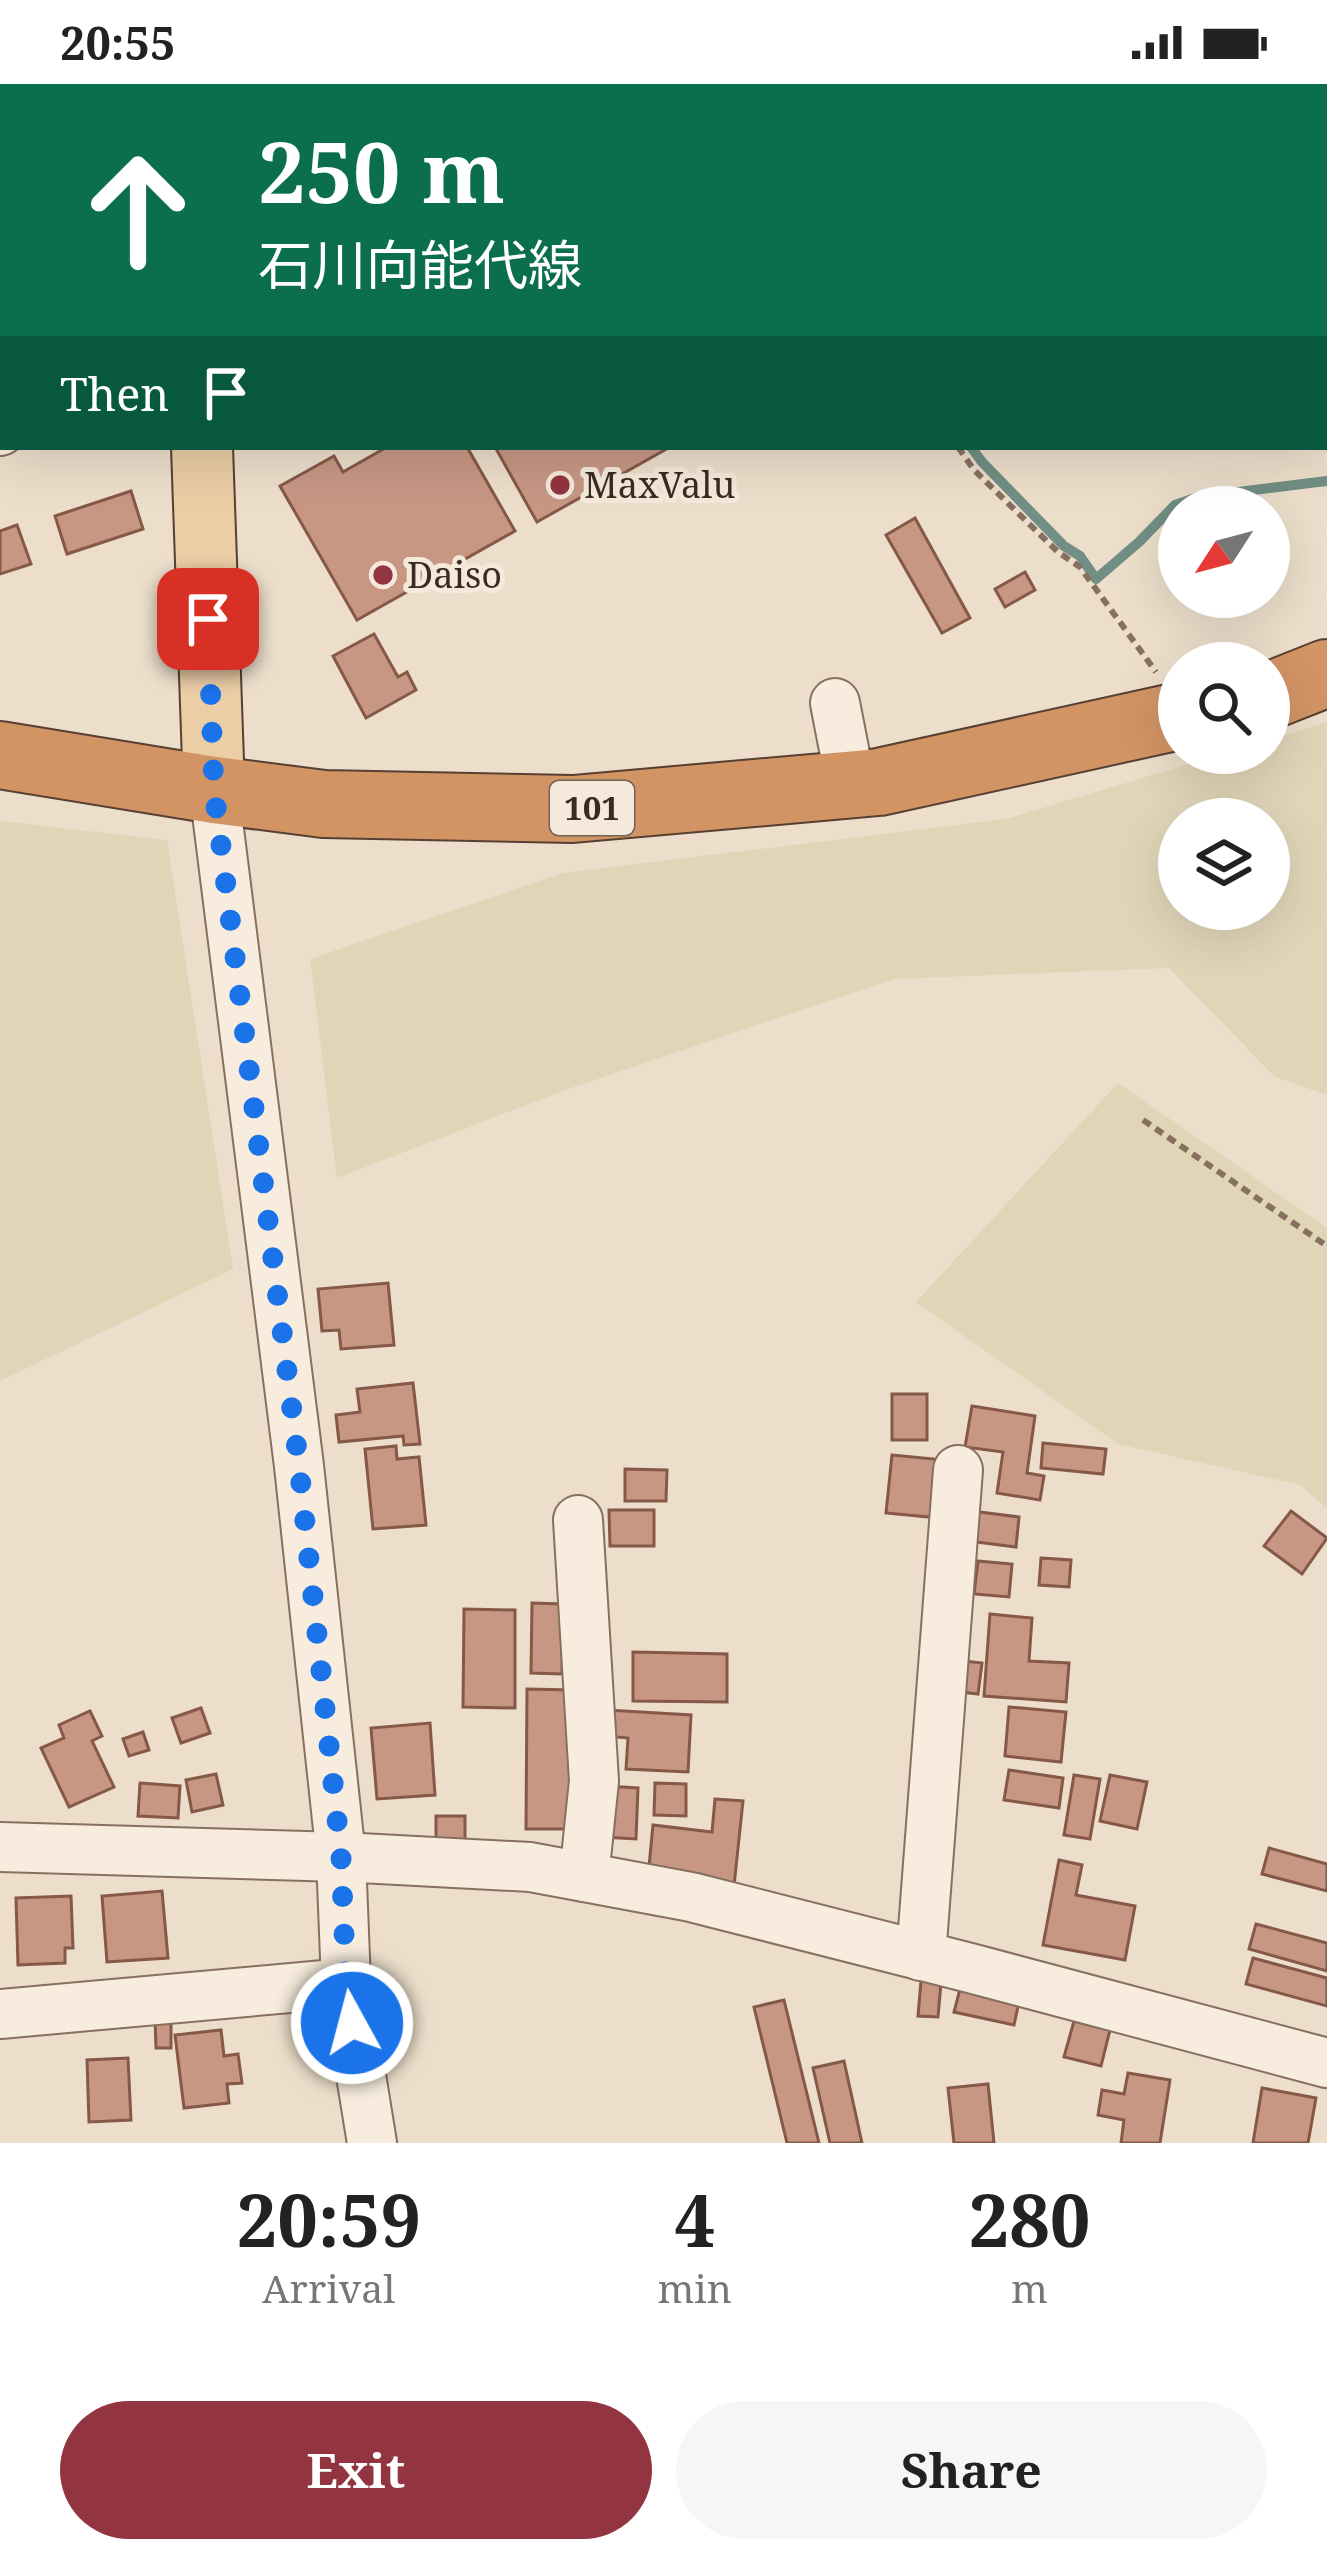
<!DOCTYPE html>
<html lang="en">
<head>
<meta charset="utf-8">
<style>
	:root { --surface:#fff; --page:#f6f6f6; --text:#222; --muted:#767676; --accent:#923540 }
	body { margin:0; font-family:"Noto Serif","Noto Sans JP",serif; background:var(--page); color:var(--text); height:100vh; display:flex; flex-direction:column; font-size:45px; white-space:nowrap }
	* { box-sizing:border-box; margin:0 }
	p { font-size:39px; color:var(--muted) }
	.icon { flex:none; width:66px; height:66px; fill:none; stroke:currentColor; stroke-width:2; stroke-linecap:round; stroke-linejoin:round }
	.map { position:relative; height:2059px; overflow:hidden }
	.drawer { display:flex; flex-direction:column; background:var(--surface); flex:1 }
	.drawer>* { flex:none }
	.hud { position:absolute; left:0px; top:0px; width:1329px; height:366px; box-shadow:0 12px 48px #0002; background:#0b6e4f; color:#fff; overflow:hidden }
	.needle { width:78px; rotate:234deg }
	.fabs { position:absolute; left:1158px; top:402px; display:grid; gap:24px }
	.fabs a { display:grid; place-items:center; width:132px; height:132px; border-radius:50%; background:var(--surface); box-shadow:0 12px 48px #0002; font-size:60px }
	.pin { position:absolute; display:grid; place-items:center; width:102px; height:102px; color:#fff; margin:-51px; border-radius:24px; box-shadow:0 6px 18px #0006 }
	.me { position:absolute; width:132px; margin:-66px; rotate:353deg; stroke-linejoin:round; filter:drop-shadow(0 0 9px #0008) }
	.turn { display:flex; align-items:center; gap:42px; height:252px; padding:0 60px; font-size:54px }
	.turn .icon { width:156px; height:156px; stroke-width:2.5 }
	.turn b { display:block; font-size:84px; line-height:102px }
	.then { display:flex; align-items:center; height:114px; padding:0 60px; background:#0003; gap:24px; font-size:45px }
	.eta { display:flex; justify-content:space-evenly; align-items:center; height:204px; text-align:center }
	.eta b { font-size:72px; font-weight:700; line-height:84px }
	.action { display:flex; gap:24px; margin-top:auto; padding:24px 60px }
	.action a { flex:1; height:138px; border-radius:72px; background:var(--accent); color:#fff; font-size:48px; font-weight:700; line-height:138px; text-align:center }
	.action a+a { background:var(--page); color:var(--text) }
	.status { display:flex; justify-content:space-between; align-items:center; height:84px; padding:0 60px; background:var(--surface); direction:ltr }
	.status svg { height:33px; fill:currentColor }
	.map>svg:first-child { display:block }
	.farmland { fill:#e1d5b8; fill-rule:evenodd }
	.green { fill:#c9c99f }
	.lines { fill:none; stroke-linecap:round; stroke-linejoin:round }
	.stream { stroke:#718f84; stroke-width:10 }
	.building { fill:#c79784; stroke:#855848; stroke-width:3 }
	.minor-casing { stroke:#877060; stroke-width:52 }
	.major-casing { stroke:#563f33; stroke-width:64 }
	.highway-casing { stroke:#563f33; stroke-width:70 }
	.path { stroke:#877060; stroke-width:6; stroke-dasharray:9 6; stroke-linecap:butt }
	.minor { stroke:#f7ecdd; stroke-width:48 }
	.major { stroke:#ebcda6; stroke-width:60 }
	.highway { stroke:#d39464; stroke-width:66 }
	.route { stroke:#1a73e8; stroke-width:21; stroke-dasharray:0 37.8 }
	.poi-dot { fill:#923540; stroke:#f4e9da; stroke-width:4.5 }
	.labels { text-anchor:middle; stroke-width:10; stroke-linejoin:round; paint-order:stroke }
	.shield { fill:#f4e9da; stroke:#716359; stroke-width:3 }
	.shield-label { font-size:33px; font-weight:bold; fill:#392a22 }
	.poi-label { font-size:36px; fill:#392a22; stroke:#f4e9da; text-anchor:start }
</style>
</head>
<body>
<div class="status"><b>20:55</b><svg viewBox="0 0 49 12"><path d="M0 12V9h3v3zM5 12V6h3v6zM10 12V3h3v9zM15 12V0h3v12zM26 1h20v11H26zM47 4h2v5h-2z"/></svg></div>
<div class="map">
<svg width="1327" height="2059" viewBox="0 0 1327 2059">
	<rect width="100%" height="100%" fill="#ecdeca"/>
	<g class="farmland">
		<path d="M1327,638V1011L1275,993L1169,884L894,895L565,1006L337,1094L310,875L563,789L1006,735L1225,669H1269V656ZM1179,735H1269V825H1179Z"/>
		<polygon points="0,737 167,756 233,1185 0,1297"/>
		<polygon points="1118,999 1327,1144 1327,1425 1301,1401 1118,1360 916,1218"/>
	</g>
	<polygon class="green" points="0,0 536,0 531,3 3,3 3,280 0,282"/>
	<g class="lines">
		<polyline class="stream" points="971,363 982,378 1064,462 1080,472 1096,495 1139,458 1175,421 1198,413 1327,397"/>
	</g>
	<g class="building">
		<polygon points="387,363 467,363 515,447 357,536 280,402 334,372 343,388"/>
		<polygon points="495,363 670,363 537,438"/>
		<polygon points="131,407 143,445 67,470 55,432"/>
		<polygon points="915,434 970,534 942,549 886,451"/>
		<polygon points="17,441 31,480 0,490 0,447"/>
		<polygon points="1025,488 1035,506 1005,523 995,505"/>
		<polygon points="374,550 398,593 407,588 416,606 366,634 333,572"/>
		<polygon points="388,1199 394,1261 341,1265 339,1246 322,1247 318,1205"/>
		<polygon points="413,1299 420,1360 404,1361 403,1352 339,1358 336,1331 360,1328 357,1305"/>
		<rect x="892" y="1310" width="35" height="46"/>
		<polygon points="972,1322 1035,1332 1027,1389 1044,1392 1040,1416 997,1409 1003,1368 965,1363"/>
		<polygon points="1043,1359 1106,1365 1103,1390 1041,1384"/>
		<polygon points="396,1362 397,1375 419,1373 426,1441 373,1445 365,1365"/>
		<polygon points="892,1371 944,1376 939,1434 886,1429"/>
		<polygon points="625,1385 667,1386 666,1417 625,1417"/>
		<polygon points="609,1426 654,1426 654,1462 610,1462"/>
		<polygon points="972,1427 1019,1433 1016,1463 968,1457"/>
		<polygon points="1291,1427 1327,1454 1302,1490 1264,1462"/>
		<polygon points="1041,1474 1071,1476 1069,1503 1039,1501"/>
		<polygon points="978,1477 1012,1480 1009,1513 974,1510"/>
		<polygon points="532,1519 563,1520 562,1590 531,1589"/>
		<polygon points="464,1525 515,1526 515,1624 463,1623"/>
		<polygon points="990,1530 1032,1534 1029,1577 1069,1579 1066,1618 984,1612"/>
		<polygon points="633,1568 727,1570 727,1618 633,1617"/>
		<polygon points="955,1576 982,1579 978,1610 952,1607"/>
		<polygon points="527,1605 572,1606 571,1745 526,1745"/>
		<polygon points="1009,1623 1066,1628 1061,1678 1005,1672"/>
		<polygon points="201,1624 210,1649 181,1659 172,1634"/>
		<polygon points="607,1626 691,1631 688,1688 626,1685 628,1654 606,1652"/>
		<polygon points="90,1627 102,1652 92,1657 114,1703 69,1723 41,1664 64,1654 59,1641"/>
		<polygon points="430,1639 435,1711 377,1715 371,1644"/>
		<polygon points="143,1648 149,1666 129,1672 123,1655"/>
		<polygon points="1009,1686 1063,1694 1059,1724 1004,1716"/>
		<polygon points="216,1690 223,1721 192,1728 186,1696"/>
		<polygon points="1074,1691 1100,1695 1090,1755 1064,1751"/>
		<polygon points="1110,1691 1147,1698 1137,1745 1100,1737"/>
		<polygon points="140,1699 180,1702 178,1734 138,1732"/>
		<polygon points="655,1699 686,1700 686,1732 654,1731"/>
		<polygon points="606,1702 638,1704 636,1755 603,1753"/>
		<polygon points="715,1715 743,1717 734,1802 648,1793 653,1741 712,1748"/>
		<polygon points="436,1732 465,1732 465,1758 436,1757"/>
		<polygon points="1269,1764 1327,1780 1327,1807 1262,1790"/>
		<polygon points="1059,1776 1082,1781 1076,1811 1135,1822 1125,1876 1043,1861"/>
		<polygon points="162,1807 168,1874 107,1878 102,1812"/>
		<polygon points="71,1812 73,1864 65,1864 65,1879 18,1881 16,1814"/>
		<polygon points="1256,1840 1327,1859 1327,1887 1249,1865"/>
		<polygon points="1253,1874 1327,1894 1327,1922 1246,1900"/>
		<polygon points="921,1897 941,1899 938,1933 918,1932"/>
		<polygon points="960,1905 1019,1918 1014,1941 954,1928"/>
		<polygon points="784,1916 819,2059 787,2059 754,1923"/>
		<polygon points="155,1934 171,1934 171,1964 156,1964"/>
		<polygon points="1074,1937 1110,1946 1101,1982 1064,1973"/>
		<polygon points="221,1946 224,1972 238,1970 242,1999 227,2000 229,2019 184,2024 175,1951"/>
		<polygon points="128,1974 131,2036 89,2038 87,1976"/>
		<polygon points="844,1977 862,2059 830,2059 813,1984"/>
		<polygon points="1128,1989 1170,1996 1160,2059 1121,2059 1124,2036 1098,2031 1102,2006 1124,2010"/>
		<polygon points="988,2000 994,2059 954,2059 948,2004"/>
		<polygon points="1262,2004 1316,2014 1308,2059 1253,2059"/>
	</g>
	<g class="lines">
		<g class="minor-casing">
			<g id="minor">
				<polyline points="1098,0 1100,3"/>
				<polyline points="0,347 3,345"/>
				<polyline points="835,619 851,701"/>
				<polyline points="214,706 299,1382 341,1773 346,1899 372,2059"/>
				<polyline points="578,1436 594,1697 584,1793"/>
				<polyline points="0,1763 341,1773 530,1783 691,1813 970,1884 1327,1979"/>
				<polyline points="921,1872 958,1386"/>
				<polyline points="0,1930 346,1899"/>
			</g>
		</g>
		<g class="major-casing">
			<g id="major">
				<polyline points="704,3 709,0"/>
				<polyline points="202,363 214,706"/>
			</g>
		</g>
		<g class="highway-casing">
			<g id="highway">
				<polyline points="1269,612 1327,589"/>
				<polyline points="0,671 214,706 324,720 573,725 879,698 1179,632"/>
			</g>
		</g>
		<g class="path">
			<polyline points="958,363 974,386 1058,468 1080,483 1156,588"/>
			<polyline points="1143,1036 1327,1162"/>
		</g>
		<use href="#minor" class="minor"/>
		<use href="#major" class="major"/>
		<use href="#highway" class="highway"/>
	</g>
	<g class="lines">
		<polyline class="route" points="208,535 214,706 299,1382 341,1773 346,1899 352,1939"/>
	</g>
	<g class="poi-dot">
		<circle cx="560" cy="401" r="12"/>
		<circle cx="383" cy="491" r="12"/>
	</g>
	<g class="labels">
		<rect class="shield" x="550" y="697" width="84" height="54" rx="9"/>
		<g class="shield-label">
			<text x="592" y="736">101</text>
		</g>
		<g class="poi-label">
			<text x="584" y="414">MaxValu</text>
			<text x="407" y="504">Daiso</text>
		</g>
	</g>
</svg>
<div class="fabs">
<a><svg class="needle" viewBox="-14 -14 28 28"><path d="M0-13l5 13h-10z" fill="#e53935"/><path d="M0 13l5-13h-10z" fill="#767676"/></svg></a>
<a><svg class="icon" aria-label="search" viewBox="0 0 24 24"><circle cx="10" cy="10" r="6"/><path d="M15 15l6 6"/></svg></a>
<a><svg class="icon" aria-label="layers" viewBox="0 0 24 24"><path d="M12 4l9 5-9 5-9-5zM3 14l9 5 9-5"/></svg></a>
</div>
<div class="pin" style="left:208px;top:535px;background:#d93025"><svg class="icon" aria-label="arrive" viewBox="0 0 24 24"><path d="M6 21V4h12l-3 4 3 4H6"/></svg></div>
<svg class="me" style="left:352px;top:1939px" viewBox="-20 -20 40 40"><circle r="17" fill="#1a73e8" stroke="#fff" stroke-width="3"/><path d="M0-11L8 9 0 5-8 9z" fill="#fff"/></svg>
<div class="hud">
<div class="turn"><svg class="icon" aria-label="ahead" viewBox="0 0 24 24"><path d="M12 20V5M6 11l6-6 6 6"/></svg><div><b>250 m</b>石川向能代線</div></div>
<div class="then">Then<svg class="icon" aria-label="arrive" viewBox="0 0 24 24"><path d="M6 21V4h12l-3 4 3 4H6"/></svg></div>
</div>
</div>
<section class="drawer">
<div class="eta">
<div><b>20:59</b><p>Arrival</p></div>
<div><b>4</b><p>min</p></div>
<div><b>280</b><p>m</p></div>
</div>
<div class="action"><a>Exit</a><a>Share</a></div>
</section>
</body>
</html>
